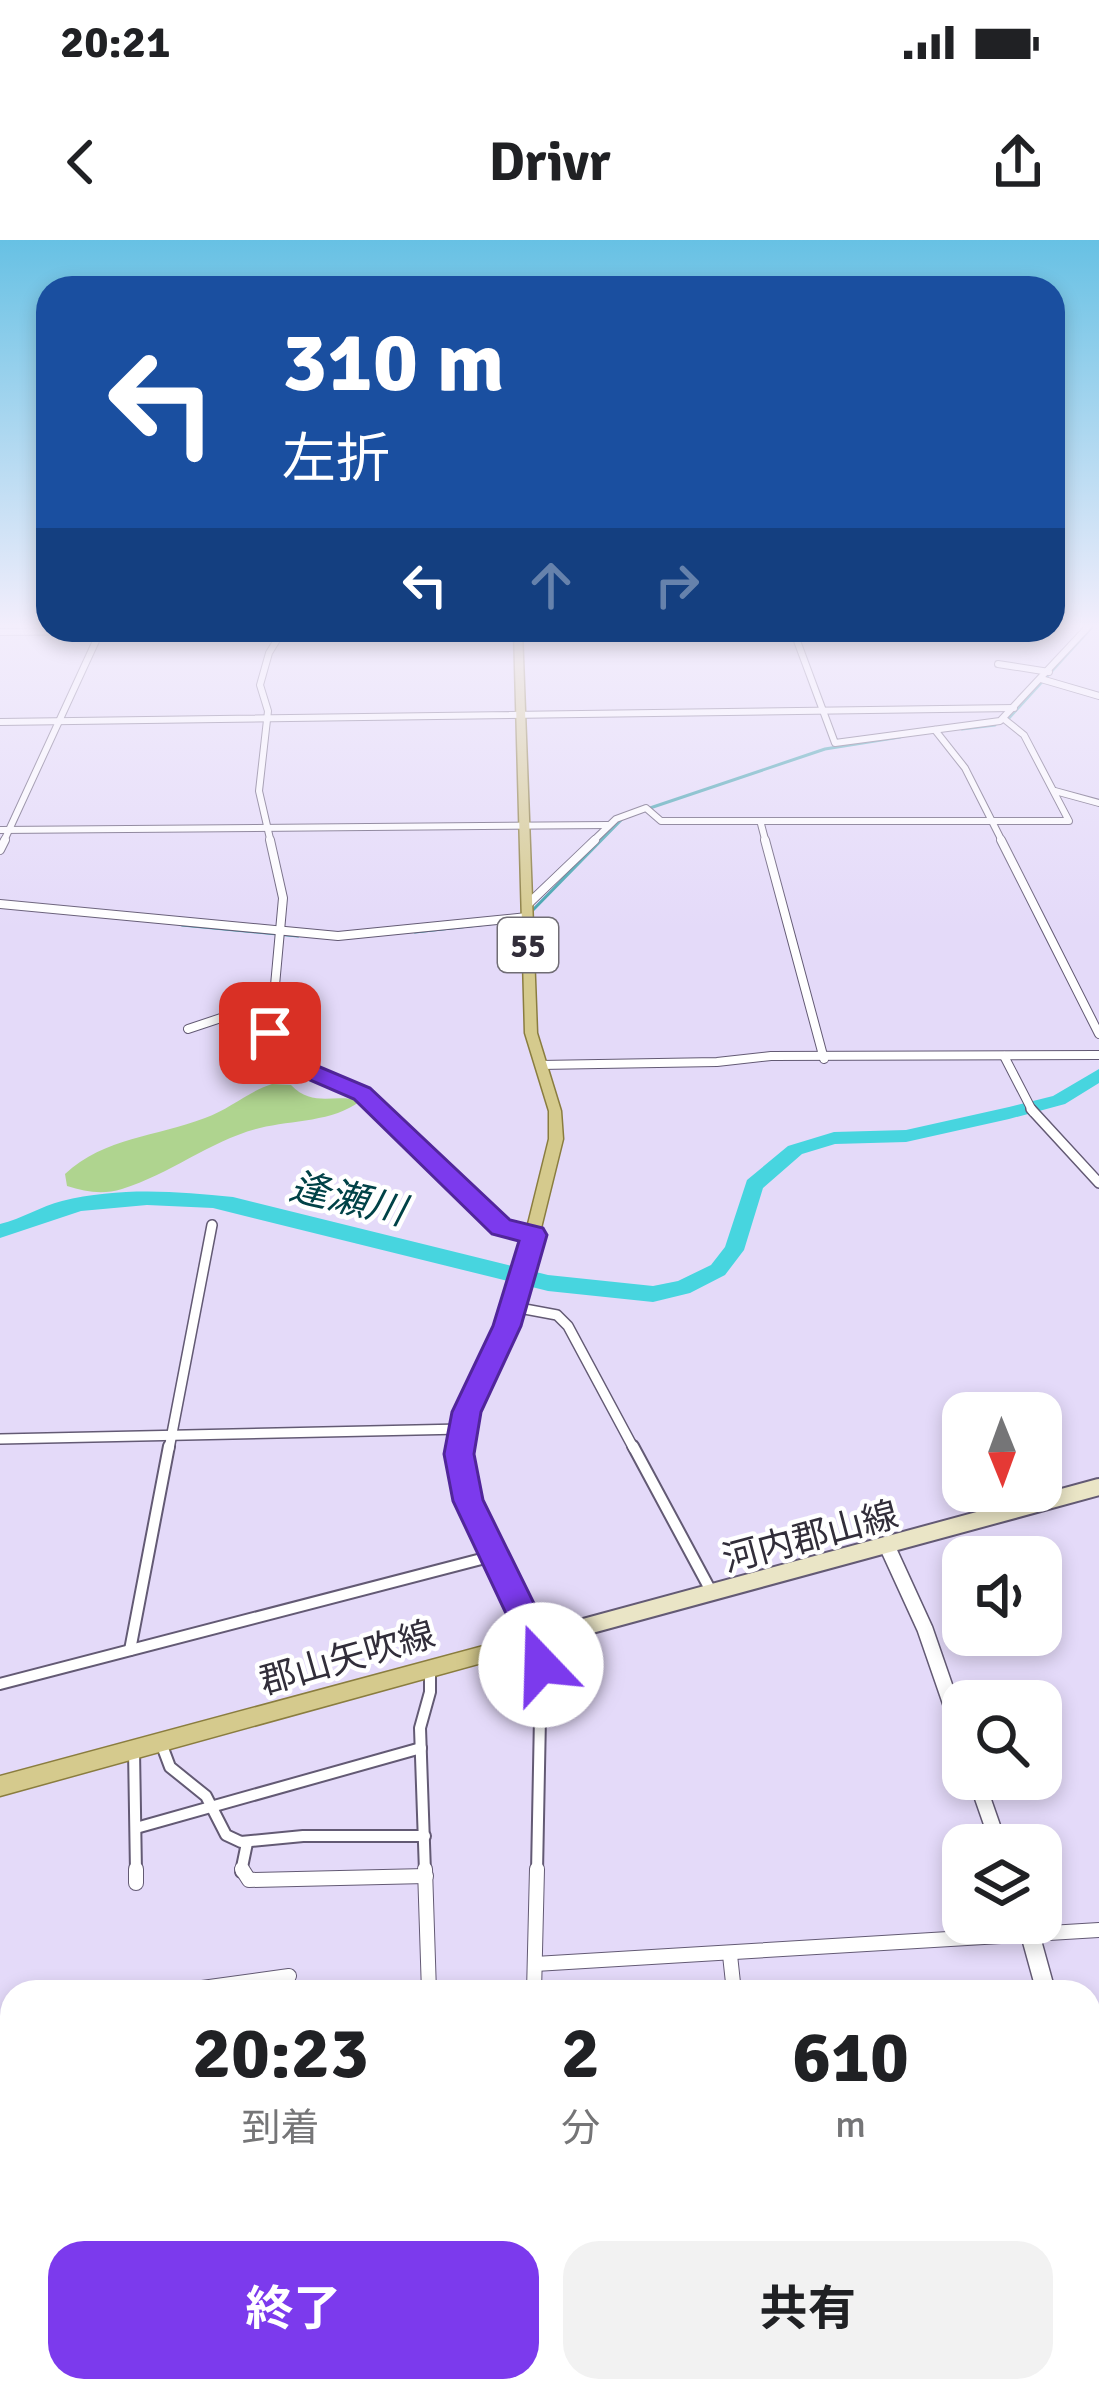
<!DOCTYPE html>
<html lang="ja">
<head>
<meta charset="utf-8">
<style>
	:root { --surface:#fff; --page:#f2f2f2; --text:#202124; --muted:#757577; --accent:#7c3aed }
	body { margin:0; font-family:Signika,"Noto Sans JP",sans-serif; background:var(--page); color:var(--text); height:100vh; display:flex; flex-direction:column; font-size:45px; white-space:nowrap }
	* { box-sizing:border-box; margin:0 }
	p { font-size:39px; color:var(--muted) }
	.icon { flex:none; width:66px; height:66px; fill:none; stroke:currentColor; stroke-width:2; stroke-linecap:round; stroke-linejoin:round }
	.map { position:relative; flex:1; overflow:hidden }
	.panel { position:absolute; left:0px; top:1740px; width:1101px; height:423px; display:flex; flex-direction:column; background:var(--surface); border-radius:36px 36px 0 0; box-shadow:0 6px 18px #0003 }
	.panel>* { flex:none }
	.top-card { position:absolute; left:36px; top:36px; width:1029px; height:366px; border-radius:36px; box-shadow:0 6px 18px #0003; background:#1a4fa0; color:#fff; overflow:hidden }
	.needle { width:78px; rotate:179deg }
	.tools { position:absolute; left:942px; top:1152px; display:grid; gap:24px }
	.tools a { display:grid; place-items:center; width:120px; height:120px; border-radius:24px; background:var(--surface); box-shadow:0 6px 18px #0003; font-size:60px }
	.pin { position:absolute; display:grid; place-items:center; width:102px; height:102px; color:#fff; margin:-51px; border-radius:24px; box-shadow:0 6px 18px #0006 }
	.me { position:absolute; width:132px; margin:-66px; rotate:339deg; stroke-linejoin:round; filter:drop-shadow(0 0 9px #0008) }
	.turn { display:flex; align-items:center; gap:42px; height:252px; padding:0 48px; font-size:54px }
	.turn .icon { width:156px; height:156px; stroke-width:2.5 }
	.turn b { display:block; font-size:84px; line-height:102px }
	.lanes { display:flex; align-items:center; height:114px; padding:0 48px; background:#0003; justify-content:center; gap:60px; direction:ltr }
	.lanes .off { opacity:.35 }
	.eta { display:flex; justify-content:space-evenly; align-items:center; height:204px; text-align:center }
	.eta b { font-size:72px; font-weight:700; line-height:84px }
	.cta { display:flex; gap:24px; margin-top:auto; padding:24px 48px }
	.cta a { flex:1; height:138px; border-radius:36px; background:var(--accent); color:#fff; font-size:48px; font-weight:700; line-height:138px; text-align:center }
	.cta a+a { background:var(--page); color:var(--text) }
	.status { display:flex; justify-content:space-between; align-items:center; height:84px; padding:0 60px; background:var(--surface); direction:ltr }
	.status svg { height:33px; fill:currentColor }
	header { display:flex; justify-content:space-between; align-items:center; height:156px; padding:0 48px; background:var(--surface); font-size:54px; font-weight:700 }
	.map>svg:first-child { display:block }
	.green { fill:#afd48f }
	.lines { fill:none; stroke-linecap:round; stroke-linejoin:round }
	.stream { stroke:#41a3ae; stroke-width:3 }
	.river { fill:#47d5df; fill-rule:evenodd }
	.minor-far4-casing { stroke:#635a74; stroke-width:8 }
	.minor-far3-casing { stroke:#635a74; stroke-width:10 }
	.minor-far2-casing { stroke:#635a74; stroke-width:12 }
	.minor-far1-casing { stroke:#635a74; stroke-width:14 }
	.minor-casing { stroke:#635a74; stroke-width:16 }
	.tertiary-far1-casing { stroke:#635a74; stroke-width:18 }
	.tertiary-casing { stroke:#635a74; stroke-width:21 }
	.secondary-casing { stroke:#635a74; stroke-width:20 }
	.primary-casing { stroke:#8a7d3f; stroke-width:3 }
	.minor-far4 { stroke:#fff; stroke-width:6 }
	.minor-far3 { stroke:#fff; stroke-width:8 }
	.minor-far2 { stroke:#fff; stroke-width:9 }
	.minor-far1 { stroke:#fff; stroke-width:10 }
	.minor { stroke:#fff; stroke-width:14 }
	.tertiary-far1 { stroke:#fff; stroke-width:15 }
	.tertiary { stroke:#fff; stroke-width:18 }
	.secondary { stroke:#eae5c6; stroke-width:16 }
	.primary { fill:#d5ca8d; fill-rule:evenodd }
	.route { fill:#7c3aed; stroke:#51269a; stroke-width:3 }
	.labels { text-anchor:middle; stroke-width:9; stroke-linejoin:round; paint-order:stroke }
	.shield { fill:#fff; stroke:#706d75; stroke-width:3 }
	.shield-label { font-size:33px; font-weight:bold; fill:#322e3a }
	.street-label { font-size:36px; fill:#322e3a; stroke:#fff }
	.water-label { font-size:39px; font-style:italic; fill:#004247; stroke:#fff }
</style>
</head>
<body>
<div class="status"><b>20:21</b><svg viewBox="0 0 49 12"><path d="M0 12V9h3v3zM5 12V6h3v6zM10 12V3h3v9zM15 12V0h3v12zM26 1h20v11H26zM47 4h2v5h-2z"/></svg></div>
<header><svg class="icon" aria-label="back" viewBox="0 0 24 24"><path d="M15 5l-7 7 7 7"/></svg>Drivr<svg class="icon" aria-label="share" viewBox="0 0 24 24"><path d="M12 15V3M7 8l5-5 5 5M5 13v7h14v-7"/></svg></header>
<div class="map">
<svg width="1099" height="2161" viewBox="0 0 1099 2161">
	<rect width="100%" height="100%" fill="#e4daf9"/>
	<path class="green" d="M272,844L291,845C313,868 334,853 360,861C334,882 292,880 260,888C211,900 171,934 122,949C103,955 86,952 67,946L65,934C105,897 156,897 205,878C230,869 247,852 272,844Z"/>
	<g class="lines">
		<g class="stream">
			<polyline points="1009,478 1092,387"/>
			<polyline points="962,489 995,485"/>
			<polyline points="650,568 825,509 900,497"/>
			<polyline points="530,673 624,577"/>
			<polyline points="182,685 298,696"/>
			<polyline points="415,692 523,680"/>
		</g>
		<path class="river" d="M1099,829V843L1065,864L1009,879L906,902L835,904L802,914L763,948L744,1010L725,1035L690,1053L653,1062L548,1051L213,968L147,965L81,971L0,998V984C22,979 41,966 62,961C118,947 177,951 233,957L548,1035L653,1046L678,1041L711,1025L725,1007L747,940L788,906L834,892L906,890L1009,867L1053,856Z"/>
		<g class="minor-far4-casing">
			<g id="minor-far4">
				<polyline points="793,390 835,503 1000,481 1088,387"/>
				<polyline points="0,392 207,390"/>
				<polyline points="998,424 1049,432"/>
				<polyline points="1041,439 1099,456"/>
				<polyline points="0,482 1014,468"/>
				<polyline points="935,490 965,528 1003,603"/>
				<polyline points="1055,551 1099,563"/>
				<polyline points="761,584 766,603"/>
				<polyline points="0,590 608,585"/>
				<polyline points="3,603 101,390"/>
				<polyline points="271,603 259,551 268,471 260,445 269,413 283,390"/>
				<polyline points="591,603 616,579 646,568 661,581 1069,581 1024,495 1004,479"/>
			</g>
		</g>
		<g class="minor-far3-casing">
			<g id="minor-far3">
				<path d="M270,600L283,658L270,800C290,838 347,840 384,872"/>
				<polyline points="765,600 824,819"/>
				<polyline points="1001,600 1099,794"/>
				<polyline points="0,610 5,600"/>
				<polyline points="0,664 338,696 527,677"/>
				<polyline points="527,665 595,600"/>
				<polyline points="188,789 275,760"/>
				<polyline points="1004,816 1033,872"/>
				<polyline points="540,825 717,822 771,816 1099,815"/>
			</g>
		</g>
		<g class="minor-far2-casing">
			<g id="minor-far2">
				<path d="M380,869C429,915 466,976 534,995"/>
				<polyline points="1031,869 1099,943"/>
				<polyline points="514,1067 557,1075 568,1086 634,1209"/>
				<polyline points="0,1199 462,1189"/>
				<polyline points="169,1209 212,985"/>
			</g>
		</g>
		<g class="minor-far1-casing">
			<g id="minor-far1">
				<polyline points="633,1206 711,1351"/>
				<polyline points="536,1400 541,1425 537,1632"/>
				<polyline points="130,1410 169,1206"/>
				<polyline points="0,1444 493,1316"/>
				<polyline points="161,1503 170,1527 206,1556 226,1595 241,1602 303,1596 425,1596"/>
				<polyline points="134,1510 136,1632"/>
				<polyline points="136,1588 421,1508"/>
				<polyline points="241,1632 247,1603"/>
				<polyline points="425,1632 420,1488 430,1452 430,1428"/>
			</g>
		</g>
		<g class="minor-casing">
			<g id="minor">
				<polyline points="136,1629 136,1643"/>
				<polyline points="242,1629 249,1640 426,1636"/>
				<polyline points="425,1629 429,1752"/>
				<polyline points="730,1715 734,1752"/>
				<polyline points="535,1724 1099,1690"/>
				<polyline points="173,1752 289,1736"/>
				<polyline points="534,1752 537,1629"/>
				<polyline points="0,1868 12,1867"/>
				<polyline points="1089,1967 1099,1966"/>
				<polyline points="180,2151 180,2161"/>
				<polyline points="395,2151 396,2161"/>
				<polyline points="787,2151 789,2161"/>
				<polyline points="680,2154 694,2151"/>
			</g>
		</g>
		<g class="tertiary-far1-casing">
			<g id="tertiary-far1">
				<polyline points="887,1306 925,1389 963,1499"/>
				<polyline points="976,1539 999,1605"/>
			</g>
		</g>
		<g class="tertiary-casing">
			<g id="tertiary">
				<polyline points="1027,1683 1046,1752"/>
				<polyline points="1089,1910 1099,1947"/>
			</g>
		</g>
		<g class="secondary-casing">
			<polyline id="secondary" points="536,1400 1099,1247"/>
		</g>
		<g class="primary-casing">
			<polygon id="primary" points="514,390 522,390 537,793 561,871 563,899 522,1065 475,1172 467,1215 476,1261 545,1400 542,1406 536,1408 0,1556 0,1536 524,1395 460,1261 451,1215 459,1172 508,1065 549,899 549,871 525,793"/>
		</g>
		<use href="#minor-far4" class="minor-far4"/>
		<use href="#minor-far3" class="minor-far3"/>
		<use href="#minor-far2" class="minor-far2"/>
		<use href="#minor-far1" class="minor-far1"/>
		<use href="#minor" class="minor"/>
		<use href="#tertiary-far1" class="tertiary-far1"/>
		<use href="#tertiary" class="tertiary"/>
		<use href="#secondary" class="secondary"/>
		<use href="#primary" class="primary"/>
	</g>
	<linearGradient id="sky" x2="0" y2="1"><stop stop-color="#67c1e4"/><stop offset="0.56" stop-color="#f3eefc"/><stop offset="1" stop-color="#f3eefc" stop-opacity="0"/></linearGradient>
	<rect width="1099" height="689" fill="url(#sky)"/>
	<polygon class="route" points="270,786 278,788 289,814 370,848 510,980 543,988 547,995 521,1086 481,1172 474,1214 483,1260 552,1400 558,1425 553,1436 541,1440 529,1436 519,1401 453,1261 444,1214 452,1172 493,1086 519,1001 492,994 354,859 273,824 263,813 259,793"/>
	<g class="labels">
		<rect class="shield" x="498" y="678" width="60" height="54" rx="9"/>
		<g class="shield-label">
			<text x="528" y="717">55</text>
		</g>
		<g class="street-label">
			<text transform="translate(810 1296) rotate(-15)" y="13">河内郡山線</text>
			<text transform="translate(347 1417) rotate(-16)" y="13">郡山矢吹線</text>
		</g>
		<g class="water-label">
			<text transform="translate(348 958) rotate(13)" y="14">逢瀬川</text>
		</g>
	</g>
</svg>
<div class="tools">
<a><svg class="needle" viewBox="-14 -14 28 28"><path d="M0-13l5 13h-10z" fill="#e53935"/><path d="M0 13l5-13h-10z" fill="#757577"/></svg></a>
<a><svg class="icon" aria-label="sound" viewBox="0 0 24 24"><path d="M4 9h4l5-4v14l-5-4H4zM17 9q2 3 0 6"/></svg></a>
<a><svg class="icon" aria-label="search" viewBox="0 0 24 24"><circle cx="10" cy="10" r="6"/><path d="M15 15l6 6"/></svg></a>
<a><svg class="icon" aria-label="layers" viewBox="0 0 24 24"><path d="M12 4l9 5-9 5-9-5zM3 14l9 5 9-5"/></svg></a>
</div>
<div class="pin" style="left:270px;top:793px;background:#d93025"><svg class="icon" aria-label="arrive" viewBox="0 0 24 24"><path d="M6 21V4h12l-3 4 3 4H6"/></svg></div>
<svg class="me" style="left:541px;top:1425px" viewBox="-20 -20 40 40"><circle r="19" fill="#fff"/><path d="M0-13L10 11 0 6-10 11z" fill="#7c3aed"/></svg>
<div class="top-card">
<div class="turn"><svg class="icon" aria-label="left" viewBox="0 0 24 24"><path d="M17 20v-9H6M10 6l-5 5 5 5"/></svg><div><b>310 m</b>左折</div></div>
<div class="lanes"><svg class="icon" aria-label="left" viewBox="0 0 24 24"><path d="M17 20v-9H6M10 6l-5 5 5 5"/></svg><svg class="icon off" aria-label="ahead" viewBox="0 0 24 24"><path d="M12 20V5M6 11l6-6 6 6"/></svg><svg class="icon off" aria-label="right" viewBox="0 0 24 24"><path d="M7 20v-9h11M14 6l5 5-5 5"/></svg></div>
</div>
<section class="panel">
<div class="eta">
<div><b>20:23</b><p>到着</p></div>
<div><b>2</b><p>分</p></div>
<div><b>610</b><p>m</p></div>
</div>
<div class="cta"><a>終了</a><a>共有</a></div>
</section>
</div>
</body>
</html>
